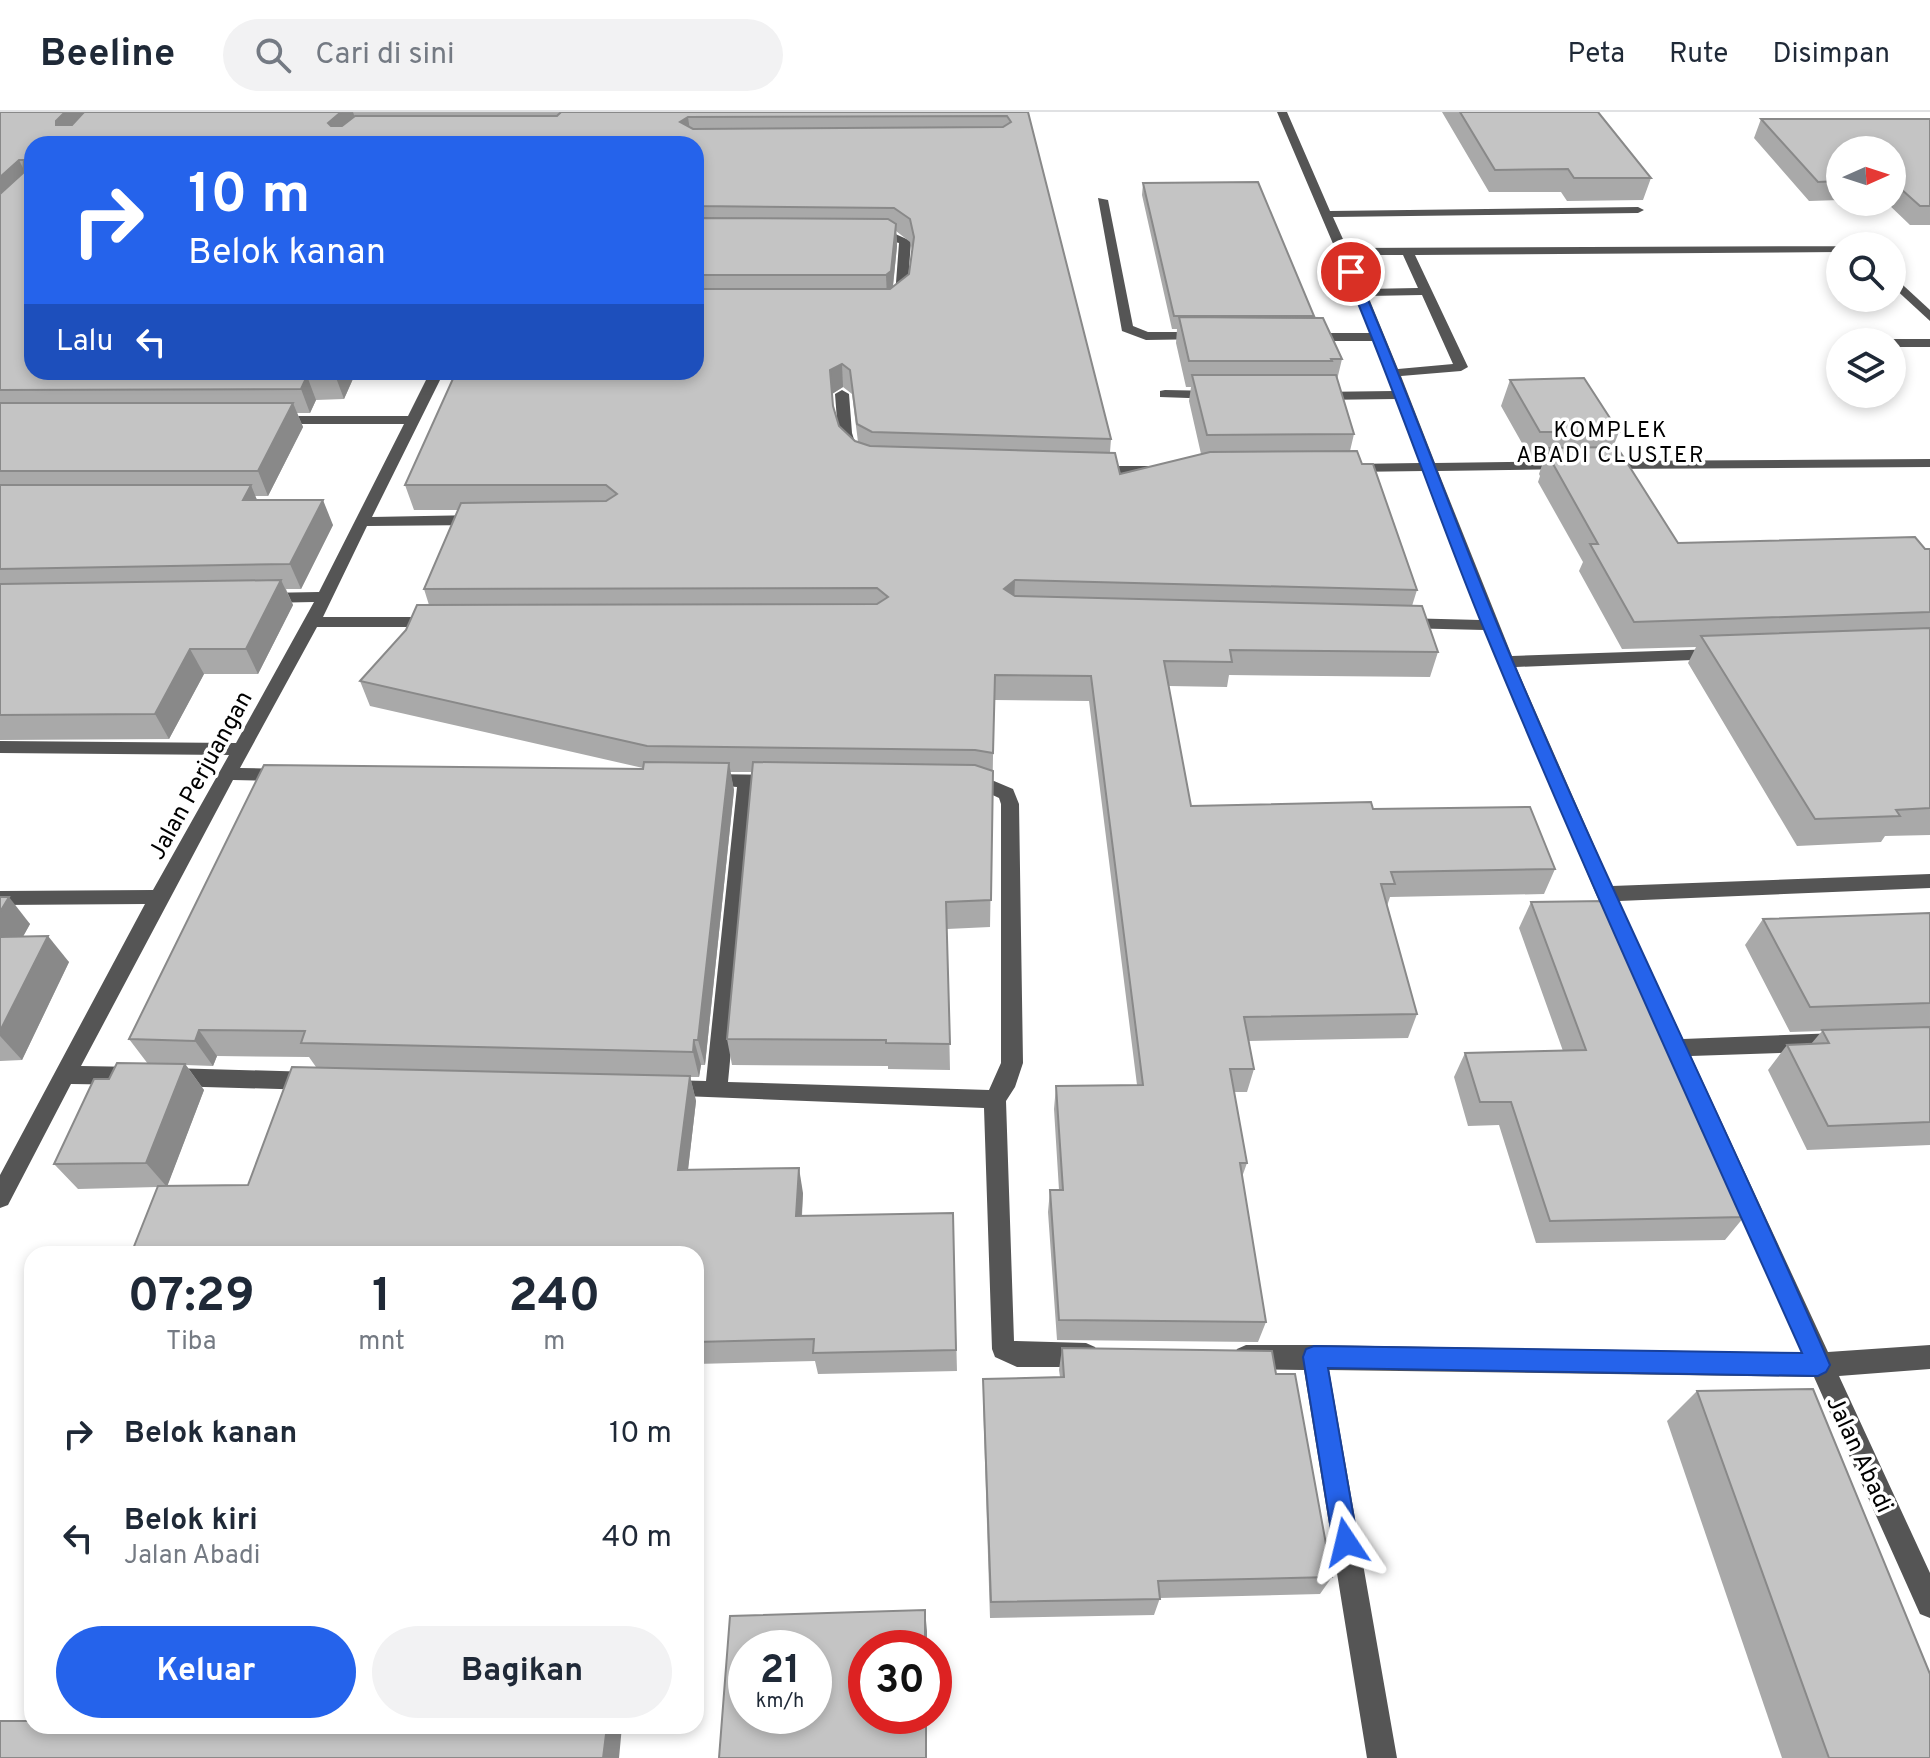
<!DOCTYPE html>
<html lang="id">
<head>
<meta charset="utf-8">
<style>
	:root { --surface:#fff; --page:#f2f2f3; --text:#1f2937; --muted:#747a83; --line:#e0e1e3; --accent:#2563eb }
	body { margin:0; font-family:Overpass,sans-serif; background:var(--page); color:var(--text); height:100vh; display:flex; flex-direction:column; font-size:30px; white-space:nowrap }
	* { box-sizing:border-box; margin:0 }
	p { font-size:26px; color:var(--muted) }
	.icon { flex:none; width:44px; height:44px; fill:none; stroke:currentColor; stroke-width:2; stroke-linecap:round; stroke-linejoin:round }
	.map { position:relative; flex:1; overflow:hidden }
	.details { position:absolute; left:24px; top:1134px; width:680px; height:488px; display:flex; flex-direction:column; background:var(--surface); border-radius:24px; box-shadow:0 4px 12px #0003 }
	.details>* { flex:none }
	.top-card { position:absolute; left:24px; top:24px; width:680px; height:244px; border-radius:24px; box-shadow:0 4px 12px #0003; background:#2563eb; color:#fff; overflow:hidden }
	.needle { width:52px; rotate:87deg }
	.controls { position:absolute; left:1826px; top:24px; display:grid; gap:16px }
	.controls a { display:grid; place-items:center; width:80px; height:80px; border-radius:50%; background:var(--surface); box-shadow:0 4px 12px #0003; font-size:40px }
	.speed { position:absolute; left:728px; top:1518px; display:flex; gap:16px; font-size:40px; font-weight:700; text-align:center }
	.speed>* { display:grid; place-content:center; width:104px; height:104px; border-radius:50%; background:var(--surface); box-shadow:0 4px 12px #0003; line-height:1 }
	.speed small { font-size:20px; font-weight:400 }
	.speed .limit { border:12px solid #d22; background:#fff; color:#111 }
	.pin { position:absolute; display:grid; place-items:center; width:68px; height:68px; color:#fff; margin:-34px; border:4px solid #fff; border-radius:50%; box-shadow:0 2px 8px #0007 }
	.me { position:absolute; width:88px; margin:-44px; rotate:350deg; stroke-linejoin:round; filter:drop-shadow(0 0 6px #0008) }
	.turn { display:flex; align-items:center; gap:28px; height:168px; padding:0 32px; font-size:36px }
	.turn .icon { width:104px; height:104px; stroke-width:2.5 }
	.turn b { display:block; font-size:56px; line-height:68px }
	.then { display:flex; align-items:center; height:76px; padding:0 32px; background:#0003; gap:16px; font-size:30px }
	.eta { display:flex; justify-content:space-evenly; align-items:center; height:136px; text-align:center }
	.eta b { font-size:48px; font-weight:700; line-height:56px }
	.cta { display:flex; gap:16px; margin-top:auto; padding:16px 32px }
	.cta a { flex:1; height:92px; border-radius:48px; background:var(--accent); color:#fff; font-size:32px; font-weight:700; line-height:92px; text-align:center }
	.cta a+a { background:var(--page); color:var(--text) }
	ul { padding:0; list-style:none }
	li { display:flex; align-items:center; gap:24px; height:104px; padding:0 32px }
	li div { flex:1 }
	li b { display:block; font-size:30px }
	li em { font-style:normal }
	header { display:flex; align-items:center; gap:48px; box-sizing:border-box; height:112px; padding:0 40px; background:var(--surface); border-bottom:2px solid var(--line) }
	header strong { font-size:38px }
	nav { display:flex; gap:44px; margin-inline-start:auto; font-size:28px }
	.search { width:560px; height:72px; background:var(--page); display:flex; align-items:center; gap:20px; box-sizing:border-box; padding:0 28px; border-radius:44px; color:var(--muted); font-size:30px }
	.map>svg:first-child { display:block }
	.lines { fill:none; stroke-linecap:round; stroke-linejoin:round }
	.minor { fill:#555; fill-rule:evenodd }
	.wall { fill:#a9a9a9; fill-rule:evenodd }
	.shaded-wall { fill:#898989 }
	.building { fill:#c4c4c4; stroke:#898989; stroke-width:2; fill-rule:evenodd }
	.route { fill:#2563eb; stroke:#184099; stroke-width:2 }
	.labels { text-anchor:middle; stroke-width:7; stroke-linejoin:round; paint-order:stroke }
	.far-neighbourhood-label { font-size:22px; letter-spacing:2px; fill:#000; stroke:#fff }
	.street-label { font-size:24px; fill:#000; stroke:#fff }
</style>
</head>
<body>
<header>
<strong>Beeline</strong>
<div class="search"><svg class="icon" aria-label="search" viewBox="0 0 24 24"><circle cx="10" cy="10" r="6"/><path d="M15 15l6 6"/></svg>Cari di sini</div>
<nav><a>Peta</a><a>Rute</a><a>Disimpan</a></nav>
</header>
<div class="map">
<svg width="1930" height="1646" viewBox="0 0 1930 1646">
	<rect width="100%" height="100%" fill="#fff"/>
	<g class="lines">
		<g class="minor">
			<path d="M1277,0H1287L1330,99L1638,95L1644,98L1638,101L1333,105L1347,136L1844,134H1840V140L1415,143L1468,255L1461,259L1401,264L1435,351L1570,349L1577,353L1570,357L1438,359L1512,544L1718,537L1726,542L1718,547L1516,555L1612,774L1930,762V776L1619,789L1683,927L1838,921L1846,924L1849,930L1846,936L1838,939L1691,944L1828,1240L1930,1233V1257L1839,1264L1930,1461V1506L1920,1502L1814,1265L1329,1258L1397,1646H1367L1304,1258L1246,1257L1237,1253L1233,1245L1237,1237L1246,1233H1314L1803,1241L1596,782L1484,518L1402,516L1394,511L1402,506L1480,508L1424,359L1350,360L1343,356L1350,352L1420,351L1396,287L1317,288L1310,284L1317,280L1393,279L1374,229H1307L1301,225L1307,221H1371ZM1350,143H1403L1418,176L1365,177ZM1422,183L1453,252L1398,257L1368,184Z"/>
			<polygon points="1098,86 1108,88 1133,214 1148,220 1203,220 1208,221 1208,227 1146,228 1122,219"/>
			<polygon points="891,120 911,129 907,185 895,195 889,191 895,184 899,131 866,123 872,120"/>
			<polygon points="1892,163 1930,198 1930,209 1892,174"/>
			<polygon points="1892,227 1930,227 1930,235 1892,235 1892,230 1886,230"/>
			<polygon points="430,260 444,260 372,405 478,403 486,408 478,413 367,414 323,505 436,505 444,510 436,515 317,515 240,656 285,657 294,663 285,669 233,668 81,954 138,955 146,958 149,964 146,970 138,973 71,972 8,1093 0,1096 0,1063 145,792 0,793 0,779 153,778 229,643 0,641 0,629 236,631 314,490 264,491 256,486 264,481 319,480 404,312 273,312 266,308 273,304 408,304"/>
			<polygon points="842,278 849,282 852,321 859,343 852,347 845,343 838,321 835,282"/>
			<polygon points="1165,278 1217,279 1224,283 1217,287 1160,285 1160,279"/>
			<polygon points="1930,347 1930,355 1602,357 1595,353 1602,349"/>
			<polygon points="1094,354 1162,354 1169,358 1162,362 1089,361 1087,358"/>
			<path d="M705,662L777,663L786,669L777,675H756L728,970L989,978L1001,951V692L999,686C986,678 965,683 956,672L965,666L994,669L1013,677L1019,692L1023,951L1015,975L1006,989L1014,1229L1086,1231L1095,1235L1099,1243L1095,1251L1086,1255H1017L995,1245L992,1237L984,996L658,983L655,977L658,971L666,968L706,969L737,675L699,672L696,668L699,664Z"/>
			<polygon points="170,956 314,960 322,963 325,969 322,975 314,978 170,974 162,971 159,965 162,959"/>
		</g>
	</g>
	<g class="wall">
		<path d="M0,0H1028L1111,327L1110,340L1120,362L1201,342L1189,289L1191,275H1186L1176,231L1177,217H1172L1142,83L1143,71L1314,204L1342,247L1337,268L1354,322L1350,339L1362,352L1417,478L1412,494L1438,540L1430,565L1229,563L1227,575L1169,574L1191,694L1373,697L1555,757L1544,782L1390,785L1387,794L1417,902L1408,926L1248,929L1254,957L1247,980H1234L1247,1051L1242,1065L1266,1210L1258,1230L1057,1228L1048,1100L1050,1078H1059L1054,997L1056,974L1137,973L1089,589L994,588L990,815L947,817L950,958L888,957V954L732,953L727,927L752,660H730L734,678L705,953H701L699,965H690L696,989L688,1058L803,1081L802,1104L953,1101L957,1259L818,1262L815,1249L696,1252V1142L157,1075L78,1077L54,1052L109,967L148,952L129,927L643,656L370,594L360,569L429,493L424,477L458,398H414L405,373L696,260V32H32L356,260L344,287L316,288L310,301H297L303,315L268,384H255L257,388L333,413L301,477H286L293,493L258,562H204L169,627L0,628ZM896,119L910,130L912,138L909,162L893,175L897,134ZM843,275L852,282L858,330L855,329L839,314L833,295L832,282ZM217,944L309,945L316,955L248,1073L167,1074L204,978L186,953L213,954Z"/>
		<polygon points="1442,0 1598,0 1651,66 1643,88 1567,89 1561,80 1489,80"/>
		<polygon points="1761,7 1930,7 1930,113 1910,113 1886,90 1892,90 1892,38 1840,38 1840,88 1809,89 1754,26"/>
		<polygon points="1510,268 1619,320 1613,335 1678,431 1930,437 1930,723 1885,724 1881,730 1797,734 1688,551 1696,535 1622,537 1579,459 1583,450 1538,370 1540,364 1539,362 1544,347 1531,347 1501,294"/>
		<polygon points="0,785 30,812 23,824 69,850 22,948 0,949"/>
		<polygon points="1531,790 1703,1020 1744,1105 1725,1128 1536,1131 1499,1013 1468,1014 1454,965 1465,941 1563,939 1519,816"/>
		<polygon points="1930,801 1930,1033 1807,1038 1768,958 1787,933 1811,932 1822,919 1790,920 1745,833 1763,807"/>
		<polygon points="1062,1236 1276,1262 1332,1465 1320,1482 1160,1486 1154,1503 990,1506 983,1288 983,1267 1060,1265 1059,1258"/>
		<polygon points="1697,1279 1930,1646 1782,1646 1667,1309"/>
	</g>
	<g class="shaded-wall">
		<polygon points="65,0 94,0 66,30 56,13 56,9"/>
		<polygon points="341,0 353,0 357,13 335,32 328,11"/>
		<polygon points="688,5 691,26 680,10"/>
		<polygon points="19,48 30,70 0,97 0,65"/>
		<polygon points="896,112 897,134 892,182 887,186 886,163"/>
		<polygon points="842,252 843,275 832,282 830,258"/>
		<polygon points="336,260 356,260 344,287 335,263"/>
		<polygon points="307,264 316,288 310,301 301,277"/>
		<polygon points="293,291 303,315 268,384 258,359"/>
		<polygon points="251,373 261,398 243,388"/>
		<polygon points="323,388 333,413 301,477 290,452"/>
		<polygon points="281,468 293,493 258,562 246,537"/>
		<polygon points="1015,468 1014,493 1004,477"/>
		<polygon points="190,537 204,562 169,627 155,602"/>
		<polygon points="729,651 734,678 705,953 698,928"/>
		<polygon points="9,785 30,812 8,852 0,843 0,800"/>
		<polygon points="48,824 69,850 22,948 0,924 0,919"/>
		<polygon points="199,918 217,944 213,954 195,929"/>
		<polygon points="694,928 701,953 699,965 693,940"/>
		<polygon points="185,952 204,978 167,1075 146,1051"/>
		<polygon points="690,964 696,989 685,1083 678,1058"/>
		<polygon points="799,1056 803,1081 800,1128 796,1104"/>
		<polygon points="925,1498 927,1519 927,1536 925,1536"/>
		<rect x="926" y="1604" width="1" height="42"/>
		<polygon points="607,1614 622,1614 619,1646 603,1646"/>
	</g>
	<g class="building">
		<path d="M0,0H65L56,9V13H72L84,0H341L328,11L331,14H342L355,4H557L561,0H1028L1111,327L872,320L857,312L850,258L842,252L830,258L833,294L839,314L855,329L870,334L1115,341L1120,362L1210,340L1357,339L1362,352H1373L1417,478L1015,468L1004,477L1015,484L1422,494L1438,540L1230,538L1232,550L1164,549L1191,694L1371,690L1373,697L1530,695L1555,757L1391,760L1395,772H1381L1417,902L1244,905L1254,957H1230L1247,1051H1240L1266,1210L1059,1208L1050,1078H1063L1056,974L1143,973L1091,564L995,563L993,641L975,638L647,634L360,569L406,518L417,493L877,492L888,485L877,476L424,477L461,391L606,389L617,382L606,373H405L456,260H696V177H890L909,162L914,125L910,107L894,96L696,94V32H32V260H336L335,263L307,264L301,277L0,278V82L23,61L24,48H19L0,65ZM1007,4L1011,10L1003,15L693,17L680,10L688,5Z"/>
		<polygon points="1460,0 1598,0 1651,66 1574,66 1568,57 1495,58"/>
		<polygon points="1761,7 1930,7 1930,94 1920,94 1892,69 1892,38 1840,38 1840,69 1818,70"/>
		<polygon points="1258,70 1314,204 1174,204 1143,71"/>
		<polygon points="696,106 888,107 896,112 891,159 886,163 696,163"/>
		<polygon points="1179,205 1323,206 1342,247 1331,247 1332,249 1189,249"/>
		<polygon points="1192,263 1336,263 1354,322 1207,323"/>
		<polygon points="1584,266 1619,320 1540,320 1510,268"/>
		<polygon points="0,291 293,291 258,359 0,359"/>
		<polygon points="1617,335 1678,431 1915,425 1925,437 1930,437 1930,500 1634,510 1590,432 1598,432 1548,343 1553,343 1548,336"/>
		<polygon points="0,373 251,373 243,388 323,388 290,452 0,457"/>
		<polygon points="281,468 246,537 190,537 155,602 0,603 0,472"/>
		<polygon points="1930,516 1930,696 1896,698 1900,704 1815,707 1701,524"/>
		<polygon points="644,650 729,651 698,928 694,928 693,940 301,931 305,919 199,918 195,929 129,927 264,653 643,657"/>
		<polygon points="753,650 975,653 993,659 991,788 946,790 950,932 886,931 886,928 727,927"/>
		<polygon points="0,785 9,785 0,800"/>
		<polygon points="1605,789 1703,1020 1709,1020 1744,1105 1550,1109 1511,990 1480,990 1465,941 1586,938 1531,790"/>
		<polygon points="1930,801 1930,891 1810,895 1763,807"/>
		<polygon points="48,824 0,919 0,825"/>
		<polygon points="1930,915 1930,1010 1828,1014 1787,933 1829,931 1822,918"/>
		<polygon points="117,951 185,952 146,1051 54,1052 94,967 109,967"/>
		<polygon points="292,955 690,964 678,1058 799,1056 796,1104 953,1101 956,1238 813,1241 814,1227 696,1230 696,1142 131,1142 158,1074 248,1073"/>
		<polygon points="1062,1236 1272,1239 1276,1262 1295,1262 1332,1465 1158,1469 1160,1487 991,1490 983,1267 1064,1265"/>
		<polygon points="1813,1277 1930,1562 1930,1646 1829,1646 1697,1279"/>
		<path d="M925,1498V1536H866V1604H926V1646H719L730,1504ZM746,1536H814V1604H746Z"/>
		<polygon points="0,1609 32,1609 32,1614 607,1614 603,1646 0,1646"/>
	</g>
	<path class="route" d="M1351,157L1356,160C1407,276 1449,396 1498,514C1601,763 1723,1005 1830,1253L1826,1260L1818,1264L1328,1256L1358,1430L1355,1439L1346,1443L1337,1439L1333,1430L1303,1245L1306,1237L1314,1234L1802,1241C1694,1000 1584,760 1483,515C1435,398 1395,277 1345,160Z"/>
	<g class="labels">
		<g class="far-neighbourhood-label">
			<text x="1611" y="325">KOMPLEK<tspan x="1611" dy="25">ABADI CLUSTER</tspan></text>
		</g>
		<g class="street-label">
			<text transform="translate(200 663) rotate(-61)" y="8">Jalan Perjuangan</text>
			<text transform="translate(1860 1342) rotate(65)" y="8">Jalan Abadi</text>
		</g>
	</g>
</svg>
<div class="controls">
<a><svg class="needle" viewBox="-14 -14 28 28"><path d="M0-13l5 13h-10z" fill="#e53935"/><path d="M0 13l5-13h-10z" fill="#747a83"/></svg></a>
<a><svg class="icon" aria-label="search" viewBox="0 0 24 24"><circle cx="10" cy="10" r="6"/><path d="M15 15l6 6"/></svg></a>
<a><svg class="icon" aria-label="layers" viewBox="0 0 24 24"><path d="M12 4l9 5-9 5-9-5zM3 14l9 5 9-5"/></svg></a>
</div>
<div class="speed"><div>21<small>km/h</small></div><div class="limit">30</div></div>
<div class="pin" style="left:1351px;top:160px;background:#d93025"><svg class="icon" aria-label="arrive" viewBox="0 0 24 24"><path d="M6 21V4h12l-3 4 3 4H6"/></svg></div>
<svg class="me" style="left:1346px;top:1430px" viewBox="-20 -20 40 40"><path d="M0-17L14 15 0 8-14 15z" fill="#2563eb" stroke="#fff" stroke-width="4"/></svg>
<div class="top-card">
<div class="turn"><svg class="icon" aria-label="right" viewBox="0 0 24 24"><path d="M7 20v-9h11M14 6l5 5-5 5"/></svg><div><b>10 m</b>Belok kanan</div></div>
<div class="then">Lalu<svg class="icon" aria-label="left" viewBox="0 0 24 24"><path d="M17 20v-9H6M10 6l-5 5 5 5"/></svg></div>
</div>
<section class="details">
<div class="eta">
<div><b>07:29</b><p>Tiba</p></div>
<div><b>1</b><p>mnt</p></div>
<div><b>240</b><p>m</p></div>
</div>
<ul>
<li><svg class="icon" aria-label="right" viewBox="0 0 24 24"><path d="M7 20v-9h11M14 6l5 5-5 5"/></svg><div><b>Belok kanan</b></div><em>10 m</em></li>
<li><svg class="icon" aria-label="left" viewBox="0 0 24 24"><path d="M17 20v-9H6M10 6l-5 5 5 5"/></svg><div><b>Belok kiri</b><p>Jalan Abadi</p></div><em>40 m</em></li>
</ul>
<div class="cta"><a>Keluar</a><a>Bagikan</a></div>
</section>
</div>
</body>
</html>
